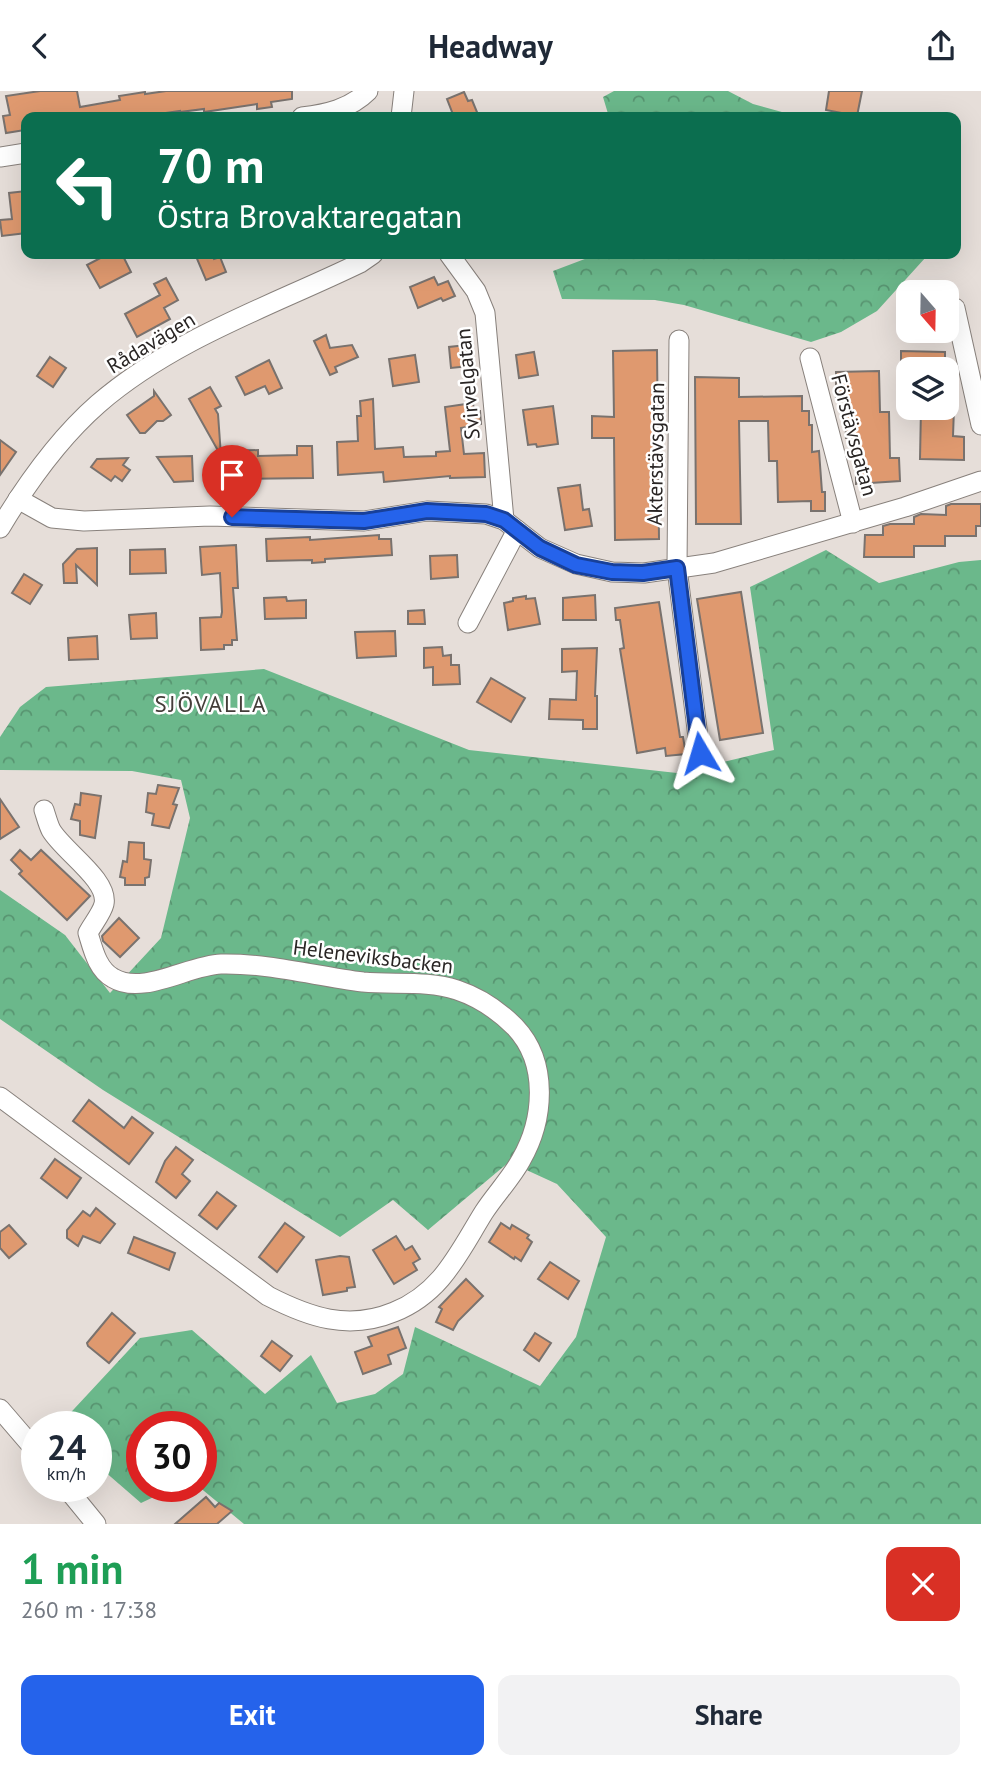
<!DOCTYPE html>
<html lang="en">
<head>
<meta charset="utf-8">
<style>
	:root { --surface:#fff; --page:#f2f2f3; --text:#1f2937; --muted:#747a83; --accent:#2563eb }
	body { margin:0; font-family:"PT Sans",sans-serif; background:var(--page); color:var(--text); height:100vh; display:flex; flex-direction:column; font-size:26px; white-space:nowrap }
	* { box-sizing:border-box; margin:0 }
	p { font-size:23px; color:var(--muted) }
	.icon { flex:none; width:38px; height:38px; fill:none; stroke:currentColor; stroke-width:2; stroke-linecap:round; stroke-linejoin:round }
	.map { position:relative; height:1433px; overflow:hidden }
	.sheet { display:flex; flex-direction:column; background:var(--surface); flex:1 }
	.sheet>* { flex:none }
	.hud { position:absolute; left:21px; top:21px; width:940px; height:147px; border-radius:14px; box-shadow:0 7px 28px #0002; background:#0b6e4f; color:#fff; overflow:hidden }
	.needle { width:46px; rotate:160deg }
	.buttons { position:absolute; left:896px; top:189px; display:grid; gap:14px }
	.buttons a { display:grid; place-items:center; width:63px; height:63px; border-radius:14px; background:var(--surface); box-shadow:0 7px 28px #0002; font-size:35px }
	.speed { position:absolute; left:21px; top:1320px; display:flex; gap:14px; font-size:35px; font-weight:700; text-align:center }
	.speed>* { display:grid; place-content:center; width:91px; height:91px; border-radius:50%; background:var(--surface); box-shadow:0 7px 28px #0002; line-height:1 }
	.speed small { font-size:18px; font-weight:400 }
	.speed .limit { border:10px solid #d22; background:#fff; color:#111 }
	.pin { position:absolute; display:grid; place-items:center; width:60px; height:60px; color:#fff; margin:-72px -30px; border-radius:50% 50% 50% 0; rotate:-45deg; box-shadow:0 0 7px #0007 }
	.pin .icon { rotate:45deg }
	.me { position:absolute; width:77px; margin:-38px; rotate:353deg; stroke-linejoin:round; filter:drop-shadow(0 0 5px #0008) }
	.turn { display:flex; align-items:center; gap:24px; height:147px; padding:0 21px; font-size:32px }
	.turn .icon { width:91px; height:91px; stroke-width:2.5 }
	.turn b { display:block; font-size:49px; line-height:60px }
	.round { display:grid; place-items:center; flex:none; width:74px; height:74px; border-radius:14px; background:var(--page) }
	.summary { display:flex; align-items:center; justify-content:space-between; height:119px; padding:0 21px }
	h1 { font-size:42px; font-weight:700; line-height:52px; color:#1e9e55 }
	.button { display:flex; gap:14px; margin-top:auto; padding:14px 21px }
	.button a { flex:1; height:80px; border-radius:14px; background:var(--accent); color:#fff; font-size:28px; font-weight:700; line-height:80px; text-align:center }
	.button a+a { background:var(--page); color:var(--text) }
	header { display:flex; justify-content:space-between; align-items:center; height:91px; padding:0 21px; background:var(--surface); font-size:32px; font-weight:700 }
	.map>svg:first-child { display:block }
	.forest { fill:url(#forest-crowns) }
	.building { fill:#df996f; stroke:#79726e; stroke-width:2 }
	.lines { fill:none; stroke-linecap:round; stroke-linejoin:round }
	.minor-casing { stroke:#88817c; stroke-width:21 }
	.minor { stroke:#fff; stroke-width:19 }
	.route-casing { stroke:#184099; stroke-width:18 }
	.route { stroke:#2563eb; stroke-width:12 }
	.labels { text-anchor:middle; stroke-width:5; stroke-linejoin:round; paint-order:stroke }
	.street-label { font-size:21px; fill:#292524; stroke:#fff }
	.neighbourhood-label { font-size:23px; letter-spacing:2px; fill:#443d39; stroke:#fff }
</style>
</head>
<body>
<header><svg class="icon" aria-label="back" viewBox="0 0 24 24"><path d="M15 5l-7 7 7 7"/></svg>Headway<svg class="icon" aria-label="share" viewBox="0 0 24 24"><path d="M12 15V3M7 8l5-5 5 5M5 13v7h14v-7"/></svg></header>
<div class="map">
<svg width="981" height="1433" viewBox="0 0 981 1433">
	<defs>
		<pattern id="forest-crowns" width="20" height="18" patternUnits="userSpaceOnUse" patternTransform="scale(1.75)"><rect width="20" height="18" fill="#6bb88b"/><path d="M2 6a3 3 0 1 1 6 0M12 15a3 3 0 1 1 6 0" fill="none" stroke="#589571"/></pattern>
	</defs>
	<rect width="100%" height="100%" fill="#e6ded9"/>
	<g class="forest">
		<polygon points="614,0 728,0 753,13 800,26 609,26 603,6"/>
		<polygon points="598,163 926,163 926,166 877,220 841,241 811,251 684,214 655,209 562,208 553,180"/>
		<polygon points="826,459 879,492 959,471 981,469 981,1433 244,1433 198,1395 201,1395 201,1335 142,1335 142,1395 177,1395 141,1412 96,1373 96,1335 64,1335 61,1332 140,1247 192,1239 265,1303 311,1264 337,1312 375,1303 403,1283 415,1236 540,1295 576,1246 606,1146 557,1093 509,1071 428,1139 393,1109 340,1146 103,999 0,928 0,799 65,844 110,902 161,847 190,727 181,689 132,680 0,679 0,646 20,616 46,596 264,578 469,659 677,682 774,659 750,496"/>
	</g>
	<g class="building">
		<polygon points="40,0 77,0 80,16 120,9 119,5 145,1 145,3 166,0 292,0 292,8 271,11 272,16 257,18 257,13 204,21 204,18 180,21 180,20 138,26 26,26 26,31 23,32 25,39 6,42 3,25 10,24 6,5"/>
		<polygon points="829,0 862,0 857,25 826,19"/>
		<polygon points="464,1 468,10 472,9 479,26 454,26 447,8"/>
		<polygon points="26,100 26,142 2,145 0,129 12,128 9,102"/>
		<polygon points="108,163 122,163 131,181 100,197 87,174"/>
		<polygon points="195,163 212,163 214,168 220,166 226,181 206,189"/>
		<polygon points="434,186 438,194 448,190 455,205 443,210 441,207 418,217 410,196"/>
		<polygon points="166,187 178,209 164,217 170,228 137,246 125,223 160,204 154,193"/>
		<polygon points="326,244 330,257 352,254 358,266 335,276 337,281 330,284 314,250"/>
		<polygon points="466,254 469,275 451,277 449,256"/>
		<polygon points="657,259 659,448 615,449 614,347 592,347 592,325 614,326 613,260"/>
		<polygon points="901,260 945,261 945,278 901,278"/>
		<polygon points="534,261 538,284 519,287 516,264"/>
		<polygon points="415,264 419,291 393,295 389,268"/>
		<polygon points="50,266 66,277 53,296 37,285"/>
		<polygon points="269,269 282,297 269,303 265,295 245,304 236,286"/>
		<polygon points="879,280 880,321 889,321 890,367 899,367 900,390 856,393 856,347 846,347 845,306 836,306 836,281"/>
		<polygon points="695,286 739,287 739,306 802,305 802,320 809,320 809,334 812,334 812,361 819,360 822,401 825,401 825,420 811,420 811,410 778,411 777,370 769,370 768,330 739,330 741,433 696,433"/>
		<polygon points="210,296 221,315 215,318 218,323 221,365 189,308"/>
		<polygon points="154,300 171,324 163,330 157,330 145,342 140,342 127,324 154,305"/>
		<polygon points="373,308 375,358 403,356 404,366 436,365 436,361 450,360 445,316 473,312 474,320 480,320 481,333 461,337 464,363 484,362 485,386 450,387 450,385 384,391 383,381 338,384 337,351 358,350 357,325 361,325 360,310"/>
		<polygon points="553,315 558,353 537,356 536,353 528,354 523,319"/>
		<polygon points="921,317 954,317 953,345 964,346 964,369 920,368"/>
		<polygon points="0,349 16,361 0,384"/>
		<polygon points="297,355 312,355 313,387 234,388 227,376 227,360 258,359 258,365 297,364"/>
		<polygon points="192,365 193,390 174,391 157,366"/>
		<polygon points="128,367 123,374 130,379 122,390 115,385 111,390 91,376 97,368"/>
		<polygon points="580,394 583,419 589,418 592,435 565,439 558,397"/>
		<polygon points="951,413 981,413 981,435 976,435 976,445 945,445 945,455 914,455 914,466 864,466 865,444 883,444 883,435 890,433 914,433 914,426 921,423 946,424 946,415"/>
		<polygon points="379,444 379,448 391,448 392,464 325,468 325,471 312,472 312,469 267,470 266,448 310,446 310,449"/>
		<polygon points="236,454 238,497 233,497 237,549 232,549 232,554 224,554 224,558 201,559 200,527 221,526 222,521 220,482 202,484 200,456"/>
		<polygon points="97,457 97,494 76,474 77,492 64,492 63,473 77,458"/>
		<polygon points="165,458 166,482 130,483 130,459"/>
		<polygon points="457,464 458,486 431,488 430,465"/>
		<polygon points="24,483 42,494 30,513 12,502"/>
		<polygon points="741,501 763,642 720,649 697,508"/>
		<polygon points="595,504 596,529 563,529 563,507"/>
		<polygon points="526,505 526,508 535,507 540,533 508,539 504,512 513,510 513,507"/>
		<polygon points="286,506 287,510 306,509 306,527 265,528 264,507"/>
		<polygon points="659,511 680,646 683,646 686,663 666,665 665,657 637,662 620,558 624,557 620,529 616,529 615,517"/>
		<polygon points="424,519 425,533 408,533 408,520"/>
		<polygon points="156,522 157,547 131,548 129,524"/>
		<polygon points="395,540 396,565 357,567 355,541"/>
		<polygon points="97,545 98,568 69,569 68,547"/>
		<polygon points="442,556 443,565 451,564 451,574 459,574 460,593 433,594 433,576 424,577 424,557"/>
		<polygon points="597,557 595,605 597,605 597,638 583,638 583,629 549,628 550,608 576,609 577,580 562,581 562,558"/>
		<polygon points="491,587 525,607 511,631 477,611"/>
		<polygon points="158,694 179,697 173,713 177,714 169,737 152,734 154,723 146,721 148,702 156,703"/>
		<polygon points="81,702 101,705 95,747 80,744 80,730 71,728 75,713 80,714"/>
		<polygon points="0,708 19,736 0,748"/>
		<polygon points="129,751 144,752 144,768 151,769 149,786 145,787 145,794 125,794 125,787 120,786 123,770 127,771"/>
		<polygon points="20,759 31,769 41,759 90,805 67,829 19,783 22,780 11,769"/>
		<polygon points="119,827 139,847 120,866 103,850 102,845"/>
		<polygon points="89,1009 124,1037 132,1026 153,1042 129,1073 73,1030"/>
		<polygon points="176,1056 193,1069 182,1083 190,1090 176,1107 156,1091 165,1070"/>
		<polygon points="55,1068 81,1087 67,1107 41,1087"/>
		<polygon points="217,1101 236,1115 217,1138 199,1124"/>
		<polygon points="96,1117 115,1133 100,1152 83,1145 78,1155 67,1147 67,1139 83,1120 90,1125"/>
		<polygon points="285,1132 304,1146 277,1181 259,1166"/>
		<polygon points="501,1132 510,1138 512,1134 529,1144 527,1147 532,1151 521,1170 515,1166 514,1168 489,1151"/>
		<polygon points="9,1134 26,1153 9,1167 0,1157 0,1141"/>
		<polygon points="396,1145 405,1159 412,1155 420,1168 413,1172 417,1179 394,1193 373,1159"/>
		<polygon points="134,1146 175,1162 169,1179 128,1162"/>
		<polygon points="340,1165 349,1166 355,1196 347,1197 347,1200 323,1204 316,1169"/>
		<polygon points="550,1171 579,1190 568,1208 538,1188"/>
		<polygon points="466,1188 483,1205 458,1230 453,1239 436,1231 442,1218 439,1216"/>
		<polygon points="112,1222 135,1242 109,1272 88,1255 87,1252"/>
		<polygon points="398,1236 406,1257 388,1264 391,1273 363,1283 355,1261 372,1255 368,1246"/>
		<polygon points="535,1242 551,1252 539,1270 524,1259"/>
		<polygon points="272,1250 292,1265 280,1280 261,1265"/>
		<polygon points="206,1406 215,1416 219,1412 232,1420 217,1433 175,1433"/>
	</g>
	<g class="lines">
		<g class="minor-casing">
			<g id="minor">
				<path d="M302,26C326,23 350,18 368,0"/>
				<polyline points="401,26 404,0"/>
				<polyline points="0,66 26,62"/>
				<polyline points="449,163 476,200 485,222 504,429"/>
				<polyline points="955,217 981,334"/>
				<polyline points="679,249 677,477 700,662"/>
				<polyline points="810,267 853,432"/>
				<polyline points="18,408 52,427 84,430 210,425 364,430 427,420 486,423 504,429 540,457 576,473 612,481 644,482 714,472 905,416 981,390"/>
				<path d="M0,437C27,392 58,348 98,313C173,248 271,215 360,172L373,163"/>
				<polyline points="468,532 517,439"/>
				<path d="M0,1006L268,1205C309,1226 348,1240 394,1221C442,1202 459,1161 484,1121C495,1104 512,1086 521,1069C544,1029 549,972 515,936C499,920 478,906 457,899C427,889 394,894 363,891C315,885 269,872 221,873C189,874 143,905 113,887C97,878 93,858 88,842C92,834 102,822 104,813C109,789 63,760 51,739C48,733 46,725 44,719"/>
				<polyline points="0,1318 37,1361"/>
				<polyline points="65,1395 96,1433"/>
			</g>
		</g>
		<use href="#minor" class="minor"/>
	</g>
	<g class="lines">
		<g class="route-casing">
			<polyline id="route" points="232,426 364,430 427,420 486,423 504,429 540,457 576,474 612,481 643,482 677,477 700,662"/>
		</g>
		<use href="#route" class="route"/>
	</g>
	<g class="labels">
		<g class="street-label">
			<text transform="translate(151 252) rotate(-31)" y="7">Rådavägen</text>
			<text transform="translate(468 293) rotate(-95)" y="7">Svirvelgatan</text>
			<text transform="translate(854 344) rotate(75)" y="7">Förstävsgatan</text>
			<text transform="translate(656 363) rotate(-89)" y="7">Akterstävsgatan</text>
			<text transform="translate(373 866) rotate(7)" y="7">Heleneviksbacken</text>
		</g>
		<g class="neighbourhood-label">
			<text x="211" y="621">SJÖVALLA</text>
		</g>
	</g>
</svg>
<div class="buttons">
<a><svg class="needle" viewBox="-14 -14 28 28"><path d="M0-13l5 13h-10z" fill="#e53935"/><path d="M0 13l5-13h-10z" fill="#747a83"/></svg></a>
<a><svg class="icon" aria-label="layers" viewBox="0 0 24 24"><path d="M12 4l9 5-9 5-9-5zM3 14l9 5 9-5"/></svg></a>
</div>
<div class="speed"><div>24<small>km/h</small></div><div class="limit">30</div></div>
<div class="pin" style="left:232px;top:426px;background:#d93025"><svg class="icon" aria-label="arrive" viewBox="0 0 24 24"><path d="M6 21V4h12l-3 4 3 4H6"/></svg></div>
<svg class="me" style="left:700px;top:662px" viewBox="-20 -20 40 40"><path d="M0-17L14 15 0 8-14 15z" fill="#2563eb" stroke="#fff" stroke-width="4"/></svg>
<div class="hud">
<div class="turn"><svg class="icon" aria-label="left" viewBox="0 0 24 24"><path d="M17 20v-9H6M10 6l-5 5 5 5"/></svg><div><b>70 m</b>Östra Brovaktaregatan</div></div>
</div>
</div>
<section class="sheet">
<div class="summary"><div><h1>1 min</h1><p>260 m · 17:38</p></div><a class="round" style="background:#d93025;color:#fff"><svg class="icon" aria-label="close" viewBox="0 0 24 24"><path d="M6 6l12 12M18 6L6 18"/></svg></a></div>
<div class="button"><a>Exit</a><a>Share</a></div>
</section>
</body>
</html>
